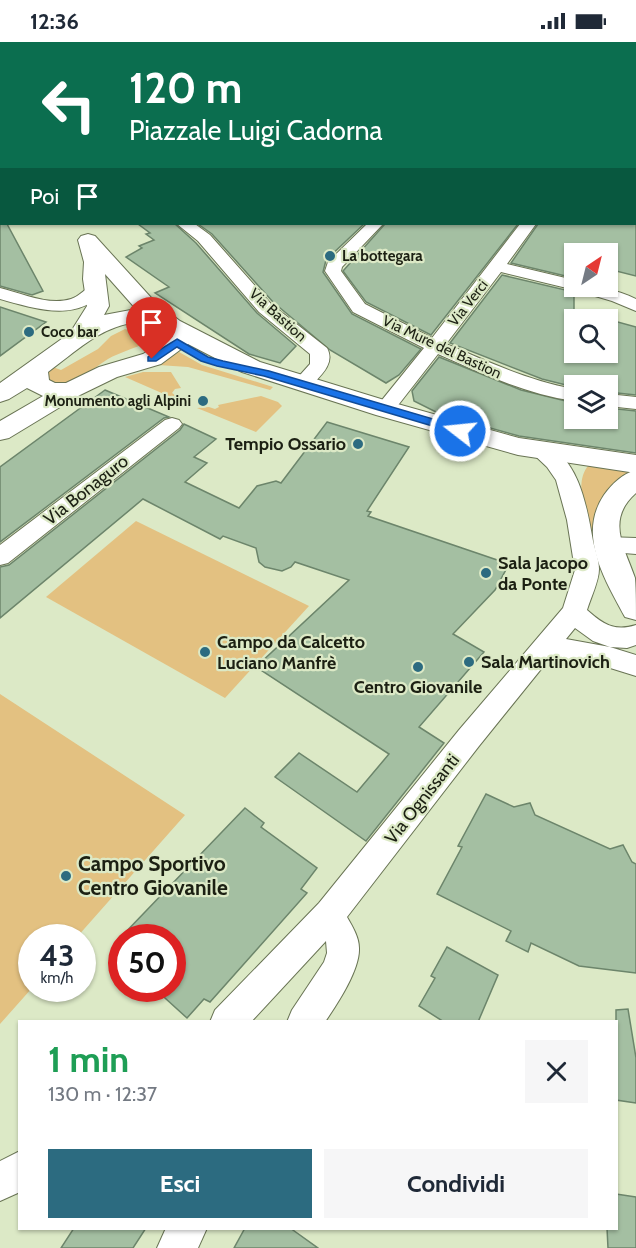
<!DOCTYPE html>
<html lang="it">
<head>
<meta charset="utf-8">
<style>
	:root { --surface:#fff; --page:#f6f6f7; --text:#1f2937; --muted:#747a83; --accent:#2c6b80 }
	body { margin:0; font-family:Cabin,sans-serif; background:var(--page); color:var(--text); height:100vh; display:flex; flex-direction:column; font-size:22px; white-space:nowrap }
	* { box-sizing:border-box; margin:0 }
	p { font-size:20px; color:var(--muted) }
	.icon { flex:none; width:33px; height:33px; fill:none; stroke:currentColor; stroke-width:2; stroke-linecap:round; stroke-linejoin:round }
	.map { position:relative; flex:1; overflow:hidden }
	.panel { position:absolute; left:18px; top:978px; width:600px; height:210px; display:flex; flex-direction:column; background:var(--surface); border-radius:0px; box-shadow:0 2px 4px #0004 }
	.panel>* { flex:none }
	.hud { position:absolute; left:0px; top:0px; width:636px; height:183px; box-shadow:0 2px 4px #0004; background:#0b6e4f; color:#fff; overflow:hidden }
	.needle { width:39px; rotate:35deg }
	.controls { position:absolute; left:564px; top:201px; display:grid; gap:12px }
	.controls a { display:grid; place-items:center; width:54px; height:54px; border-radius:0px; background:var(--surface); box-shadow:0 2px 4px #0004; font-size:30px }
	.speed { position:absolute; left:18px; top:882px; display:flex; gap:12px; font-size:30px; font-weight:700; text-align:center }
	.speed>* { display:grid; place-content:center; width:78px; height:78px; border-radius:50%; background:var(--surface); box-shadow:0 2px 4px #0004; line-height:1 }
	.speed small { font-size:15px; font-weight:400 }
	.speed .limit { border:9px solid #d22; background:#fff; color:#111 }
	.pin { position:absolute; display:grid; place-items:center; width:51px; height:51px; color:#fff; margin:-62px -26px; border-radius:50% 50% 50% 0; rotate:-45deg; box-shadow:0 0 6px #0007 }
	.pin .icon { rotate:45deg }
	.me { position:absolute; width:66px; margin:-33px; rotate:286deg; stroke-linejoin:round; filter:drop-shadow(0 0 4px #0008) }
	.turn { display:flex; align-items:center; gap:21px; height:126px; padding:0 30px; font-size:27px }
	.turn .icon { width:78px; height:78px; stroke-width:2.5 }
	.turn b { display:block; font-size:42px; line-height:51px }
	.then { display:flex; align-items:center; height:57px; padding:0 30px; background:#0003; gap:12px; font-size:22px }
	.round { display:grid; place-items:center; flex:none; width:63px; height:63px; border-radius:0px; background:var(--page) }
	.headline { display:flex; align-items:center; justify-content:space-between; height:102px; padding:0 30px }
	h1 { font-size:36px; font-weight:700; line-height:45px; color:#1e9e55 }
	.button { display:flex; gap:12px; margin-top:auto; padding:12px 30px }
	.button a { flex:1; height:69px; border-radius:0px; background:var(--accent); color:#fff; font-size:24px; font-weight:700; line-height:69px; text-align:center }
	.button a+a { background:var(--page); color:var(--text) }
	.status { display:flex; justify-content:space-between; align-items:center; height:42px; padding:0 30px; background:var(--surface); direction:ltr }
	.status svg { height:16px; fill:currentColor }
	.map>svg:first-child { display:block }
	.green { fill:#e3c181 }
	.building { fill:#a4bfa2; stroke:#6c856b; stroke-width:1.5; fill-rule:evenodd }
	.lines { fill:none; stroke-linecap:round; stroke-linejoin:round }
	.minor-casing { stroke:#697454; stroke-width:2 }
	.tertiary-casing { stroke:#697454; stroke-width:2 }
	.secondary-casing { stroke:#697454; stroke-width:2 }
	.minor { fill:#fff; fill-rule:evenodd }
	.tertiary { fill:#fff; fill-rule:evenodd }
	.secondary { fill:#fff; fill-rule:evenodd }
	.route { fill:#1a73e8; stroke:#114b97; stroke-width:1.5 }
	.poi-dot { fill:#2c6b80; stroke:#dce9c6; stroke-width:2 }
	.labels { text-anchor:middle; stroke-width:4.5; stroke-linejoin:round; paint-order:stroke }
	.far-poi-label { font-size:15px; font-weight:bold; fill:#1c2013; stroke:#dce9c6; text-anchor:start }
	.far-street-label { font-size:15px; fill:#1c2013; stroke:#dce9c6 }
	.poi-label { font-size:18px; font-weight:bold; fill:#1c2013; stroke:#dce9c6; text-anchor:start }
	.street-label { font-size:18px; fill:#1c2013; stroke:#dce9c6 }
	.near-poi-label { font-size:21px; font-weight:bold; fill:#1c2013; stroke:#dce9c6; text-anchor:start }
</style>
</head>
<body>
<div class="status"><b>12:36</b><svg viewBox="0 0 49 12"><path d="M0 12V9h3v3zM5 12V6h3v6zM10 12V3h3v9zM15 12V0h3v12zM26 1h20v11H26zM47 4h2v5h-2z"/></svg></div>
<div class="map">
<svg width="636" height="1206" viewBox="0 0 636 1206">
	<rect width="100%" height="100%" fill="#dce9c6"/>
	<g class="green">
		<path d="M125,287L145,292L148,296L147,300C134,307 120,310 108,317C87,330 71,351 46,338L44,331L50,324L61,328L98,307L111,294Z"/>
		<polygon points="179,310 202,323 273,345 270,348 188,325 158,323"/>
		<polygon points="143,330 171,330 181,346 175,347 172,351 182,358 180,359 125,335"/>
		<polygon points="261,354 278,360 282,364 256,390 197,366 209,365 215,367 219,365 218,363"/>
		<path d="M589,423L630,426C623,439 612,444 603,455C595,466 594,479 592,492C586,473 573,440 589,423Z"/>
		<polygon points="136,479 309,564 225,656 46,555"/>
		<polygon points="0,652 185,773 77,895 32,896 32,946 0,982"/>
	</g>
	<g class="building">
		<polygon points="0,169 2,182 7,182 43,249 32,253 0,244"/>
		<polygon points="138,182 175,182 196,201 257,271 296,304 280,321 249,312 155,251 169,245 126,215 142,206 139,204 154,198 146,192 150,191"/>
		<polygon points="198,182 364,182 326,218 323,230 352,272 421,307 399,333 386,341 330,308 273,260 212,192"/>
		<polygon points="385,182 518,182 431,293 366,260 343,229"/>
		<polygon points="538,182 636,182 636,234 608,227 608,212 574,212 574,236 511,221"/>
		<path d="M502,233L574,250V268L636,285V353L608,350V344L574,345L542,337L450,301ZM574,278H608V310H574Z"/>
		<polygon points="0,265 46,280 0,314"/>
		<polygon points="439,315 521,348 574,361 574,376 608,376 608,366 636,369 636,411 519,394 440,372 414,359 412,349"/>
		<polygon points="105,348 169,375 164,376 0,500 0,425"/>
		<polygon points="327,380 409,405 367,469 371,470 368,474 509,522 495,548 453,592 484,610 419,685 444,701 366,799 275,735 299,711 357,750 389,712 256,625 349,538 295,520 291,525 282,529 265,525 259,520 256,506 223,494 220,497 143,457 0,576 0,525 9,523 180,388 184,382 216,397 194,415 207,421 185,440 239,466 257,444 276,439 281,441"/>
		<polygon points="486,752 514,765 530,761 535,773 610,807 623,803 632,820 636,822 636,931 579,924 531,901 528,910 506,899 511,889 437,852 462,805 458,804"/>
		<polygon points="245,766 264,781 261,785 317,826 301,847 307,851 210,960 204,957 187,976 154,946 172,946 172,896 120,896"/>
		<polygon points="447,905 498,933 478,980 444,980 419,964 435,936 431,934"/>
		<polygon points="628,967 636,1016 636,1061 616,1058 616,968"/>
		<polygon points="616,1152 636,1155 636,1206 608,1206 607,1186 616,1186"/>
		<polygon points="74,1186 146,1186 133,1206 61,1206"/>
		<polygon points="245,1186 290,1186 318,1206 234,1206"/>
	</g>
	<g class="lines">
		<g class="minor-casing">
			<g id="minor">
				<polygon points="100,0 113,0 114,2 101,2"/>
				<polygon points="183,0 197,0 182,2"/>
				<polygon points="296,0 313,0 295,2"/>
				<polygon points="537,0 549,0 536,2"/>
				<polygon points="592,0 604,0 591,2"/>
				<rect x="634" y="3" width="2" height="8"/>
				<rect x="634" y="49" width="2" height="8"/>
				<polygon points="2,63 2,72 0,72 0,64"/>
				<rect x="634" y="80" width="2" height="9"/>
				<polygon points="634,100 636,100 634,109"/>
				<path d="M177,182H195L210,193L271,262L327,306C336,322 319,335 309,346H295L292,342L310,322V312L259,270L198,199Z"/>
				<path d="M367,182H383L342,225L341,229L365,262L432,296L520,182H536L507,222L574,238V244C597,244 615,247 636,257V269L612,259L575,248L501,230L446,302C489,320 529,339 574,347V359C526,352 483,332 438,312L392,371H378L375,367L378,363L424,306L353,270L325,229L328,220Z"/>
				<path d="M95,243L101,244L104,248C79,282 33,266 0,257V246C21,251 48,264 71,257C81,254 85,245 95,243Z"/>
				<polygon points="608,352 636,355 636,367 608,364"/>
				<polygon points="172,376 179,378 182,382 179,386 8,521 0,523 0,503 165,378"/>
				<path d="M540,401C579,412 587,466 593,499C595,508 599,518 599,527C599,539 591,555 587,568C603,582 614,590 636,583V603L627,606L610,605L636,613V634L591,620L550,616L479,704L347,875C352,884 359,895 359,906C360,928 337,962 325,980H287L292,968L324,920L327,911L326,899L251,980H210L215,968L319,861L459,688L563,566L575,528L567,478L556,438L547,425L529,408L533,403ZM575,586L593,599L610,605L566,597Z"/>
				<polygon points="607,495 636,496 636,512 599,509 595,503 599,497"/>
				<polygon points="20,1109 20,1150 0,1159 0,1119"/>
				<polygon points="166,1186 207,1186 198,1206 157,1206"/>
			</g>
		</g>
		<g class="tertiary-casing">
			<path id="tertiary" d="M636,428V451C605,478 625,506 635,536C636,548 636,566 636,578L625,575C605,538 577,493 604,453C612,442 622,432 636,428Z"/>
		</g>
		<g class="secondary-casing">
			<g id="secondary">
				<polygon points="0,38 2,38 2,51 0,50"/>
				<path d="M88,192L95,194L155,260L180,279L260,320L394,361L519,396L636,413V431L518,413L376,373L242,330L188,302L161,322L117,335L80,353L9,396L0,398V379L43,354L27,346L9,357L0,360V341L70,291L87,264L83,237L84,220L78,198L81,194ZM105,232L136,267L104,273L109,264ZM133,281L161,287L173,294L143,312L99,325L66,341H55L49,338L48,330C74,311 100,285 133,281Z"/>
			</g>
		</g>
		<use href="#minor" class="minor"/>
		<use href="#tertiary" class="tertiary"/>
		<use href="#secondary" class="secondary"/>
	</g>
	<polygon class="route" points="177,297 208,315 223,319 269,329 464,386 465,389 460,392 456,391 264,334 217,324 201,319 177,305 156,319 148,319 148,315"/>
	<g class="poi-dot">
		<circle cx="330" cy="214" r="6"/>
		<circle cx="29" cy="290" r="6"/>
		<circle cx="203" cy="359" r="6"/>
		<circle cx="358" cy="402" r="6"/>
		<circle cx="486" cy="531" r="6"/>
		<circle cx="205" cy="610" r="6"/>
		<circle cx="469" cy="620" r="6"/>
		<circle cx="418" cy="625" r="6"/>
		<circle cx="66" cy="834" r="6"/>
	</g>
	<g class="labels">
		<g class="far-poi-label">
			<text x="342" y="219">La bottegara</text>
			<text x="41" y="295">Coco bar</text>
			<text x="191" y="364" text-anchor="end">Monumento agli Alpini</text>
		</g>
		<g class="far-street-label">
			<text transform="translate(468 261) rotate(-52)" y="5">Via Verci</text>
			<text transform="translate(278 273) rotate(42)" y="5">Via Bastion</text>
			<text transform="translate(442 305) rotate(25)" y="5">Via Mure del Bastion</text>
		</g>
		<g class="poi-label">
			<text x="346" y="408" text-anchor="end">Tempio Ossario</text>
			<text x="498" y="527">Sala Jacopo<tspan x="498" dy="21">da Ponte</tspan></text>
			<text x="217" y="606">Campo da Calcetto<tspan x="217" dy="21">Luciano Manfrè</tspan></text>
			<text x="481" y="626">Sala Martinovich</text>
			<text x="418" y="651" text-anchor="middle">Centro Giovanile</text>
		</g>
		<g class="street-label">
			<text transform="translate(86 448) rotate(-38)" y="6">Via Bonaguro</text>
			<text transform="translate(422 757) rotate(-52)" y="6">Via Ognissanti</text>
		</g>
		<g class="near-poi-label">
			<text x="78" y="829">Campo Sportivo<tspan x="78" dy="24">Centro Giovanile</tspan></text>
		</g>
	</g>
</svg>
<div class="controls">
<a><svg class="needle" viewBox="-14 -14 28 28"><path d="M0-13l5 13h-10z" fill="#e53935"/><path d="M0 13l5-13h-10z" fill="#747a83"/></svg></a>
<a><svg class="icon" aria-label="search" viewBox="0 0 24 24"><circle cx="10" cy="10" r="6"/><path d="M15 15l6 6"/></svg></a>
<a><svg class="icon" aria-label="layers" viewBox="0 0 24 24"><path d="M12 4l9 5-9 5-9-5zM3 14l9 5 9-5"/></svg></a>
</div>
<div class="speed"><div>43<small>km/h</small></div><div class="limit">50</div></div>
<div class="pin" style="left:152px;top:317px;background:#d93025"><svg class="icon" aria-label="arrive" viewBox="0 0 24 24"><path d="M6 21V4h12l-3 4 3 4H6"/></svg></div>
<svg class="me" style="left:460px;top:389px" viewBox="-20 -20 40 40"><circle r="17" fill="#1a73e8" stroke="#fff" stroke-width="3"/><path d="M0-11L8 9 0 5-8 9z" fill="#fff"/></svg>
<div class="hud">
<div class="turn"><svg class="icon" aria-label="left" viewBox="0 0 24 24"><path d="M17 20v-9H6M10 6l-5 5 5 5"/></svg><div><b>120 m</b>Piazzale Luigi Cadorna</div></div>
<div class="then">Poi<svg class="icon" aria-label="arrive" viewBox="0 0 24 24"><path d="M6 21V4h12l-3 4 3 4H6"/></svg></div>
</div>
<section class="panel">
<div class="headline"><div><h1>1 min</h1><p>130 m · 12:37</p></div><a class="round"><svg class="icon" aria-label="close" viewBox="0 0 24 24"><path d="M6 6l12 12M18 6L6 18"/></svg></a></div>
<div class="button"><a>Esci</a><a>Condividi</a></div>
</section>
</div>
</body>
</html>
